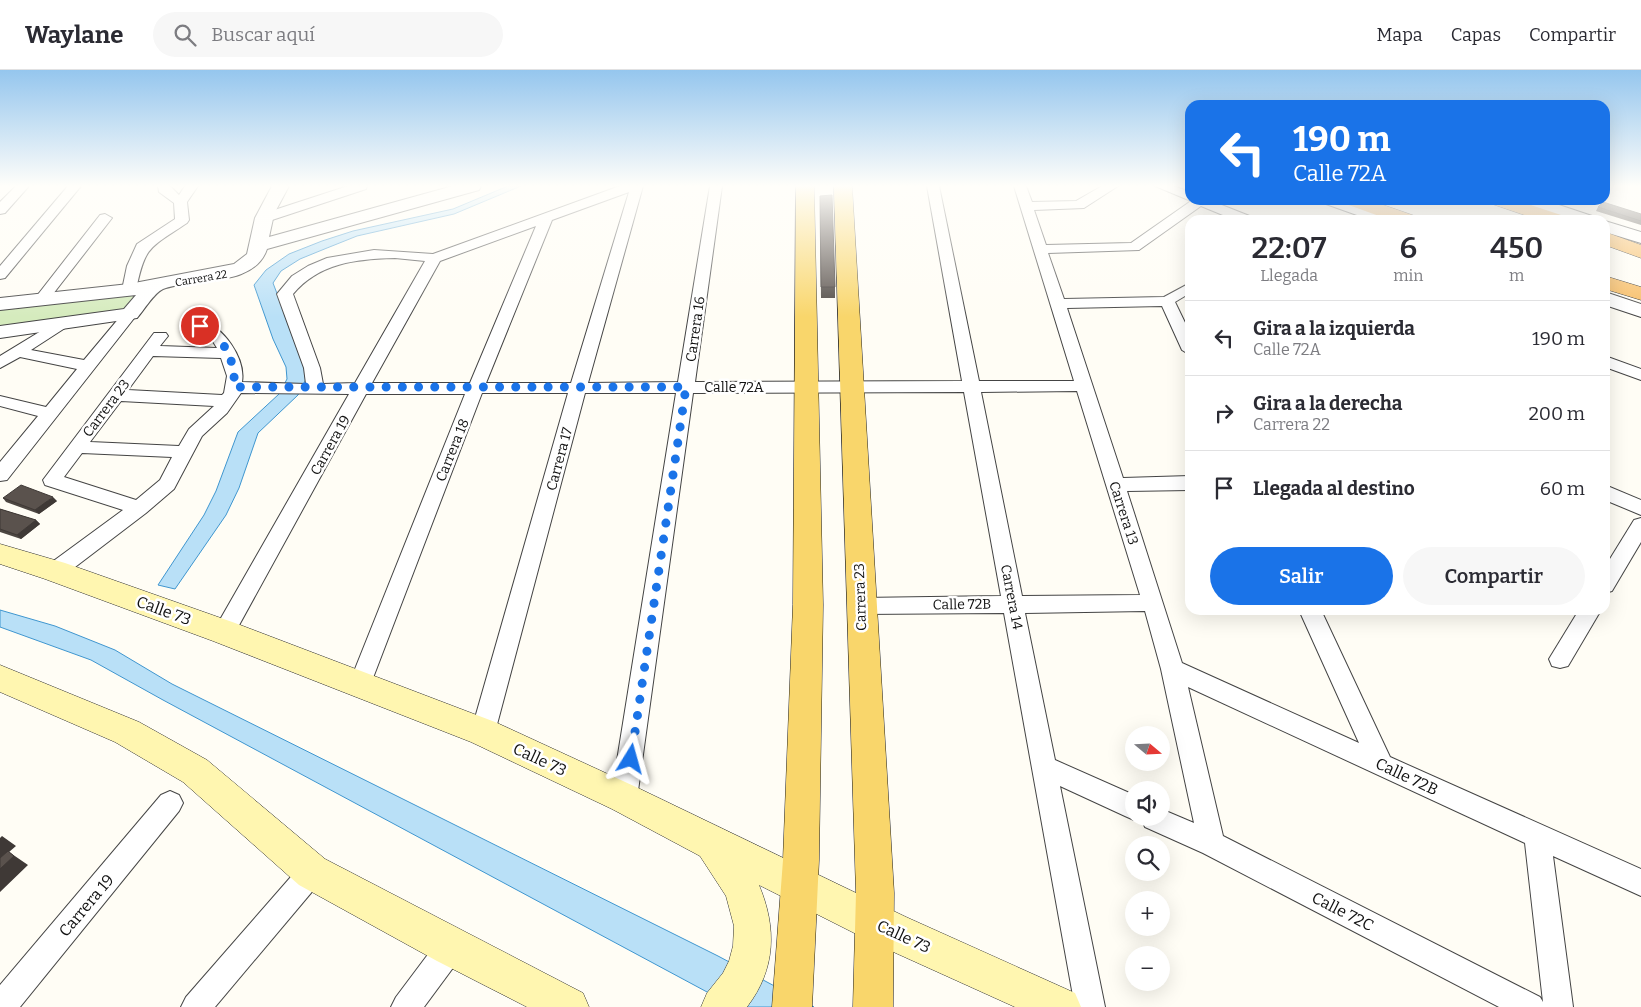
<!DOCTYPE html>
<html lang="es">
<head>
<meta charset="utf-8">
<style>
	:root { --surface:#fff; --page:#f7f7f7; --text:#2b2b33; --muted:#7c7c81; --line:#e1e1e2; --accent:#1a73e8 }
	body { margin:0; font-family:Bitter,serif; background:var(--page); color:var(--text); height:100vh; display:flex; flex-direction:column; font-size:19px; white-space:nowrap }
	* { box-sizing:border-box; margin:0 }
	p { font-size:16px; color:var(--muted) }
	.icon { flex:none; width:28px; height:28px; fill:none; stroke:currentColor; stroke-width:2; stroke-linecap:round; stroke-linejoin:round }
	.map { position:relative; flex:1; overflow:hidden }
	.sheet { position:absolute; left:1185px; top:145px; width:425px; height:400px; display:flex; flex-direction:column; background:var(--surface); border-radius:15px; box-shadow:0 5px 20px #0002 }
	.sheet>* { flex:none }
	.top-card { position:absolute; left:1185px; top:30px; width:425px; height:105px; border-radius:15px; box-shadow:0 5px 20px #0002; background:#1a73e8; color:#fff; overflow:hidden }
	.needle { width:32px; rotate:109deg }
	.buttons { position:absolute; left:1125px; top:656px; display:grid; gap:10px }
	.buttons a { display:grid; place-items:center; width:45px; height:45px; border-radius:50%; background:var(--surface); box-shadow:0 5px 20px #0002; font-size:25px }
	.pin { position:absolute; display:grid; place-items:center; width:42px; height:42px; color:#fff; margin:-21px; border:2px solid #fff; border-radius:50%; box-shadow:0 1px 5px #0007 }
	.me { position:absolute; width:55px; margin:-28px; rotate:8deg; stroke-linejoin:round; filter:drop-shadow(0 0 4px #0008) }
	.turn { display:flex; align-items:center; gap:18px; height:105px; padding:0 25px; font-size:22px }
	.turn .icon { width:65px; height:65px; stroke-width:2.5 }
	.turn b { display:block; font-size:35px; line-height:42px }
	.eta { display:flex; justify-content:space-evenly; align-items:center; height:85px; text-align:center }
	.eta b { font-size:30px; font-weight:600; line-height:35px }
	.action { display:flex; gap:10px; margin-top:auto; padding:10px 25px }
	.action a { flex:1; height:58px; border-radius:30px; background:var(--accent); color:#fff; font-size:20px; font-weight:600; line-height:58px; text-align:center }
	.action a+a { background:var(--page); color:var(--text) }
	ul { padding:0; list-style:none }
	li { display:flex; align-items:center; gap:15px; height:75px; padding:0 25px; border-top:1px solid var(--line) }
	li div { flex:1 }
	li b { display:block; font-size:19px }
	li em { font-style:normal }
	header { display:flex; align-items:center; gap:30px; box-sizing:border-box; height:70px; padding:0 25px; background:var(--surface); border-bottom:1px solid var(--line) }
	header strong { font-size:24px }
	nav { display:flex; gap:28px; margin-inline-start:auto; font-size:18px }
	.search { width:350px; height:45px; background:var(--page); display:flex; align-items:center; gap:12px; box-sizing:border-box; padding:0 18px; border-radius:28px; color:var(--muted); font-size:19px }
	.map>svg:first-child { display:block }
	.green { fill:#d5ebbd }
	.water { fill:#b9e0f7; stroke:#3f96cf }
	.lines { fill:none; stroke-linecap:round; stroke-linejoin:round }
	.minor-casing { stroke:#444; stroke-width:2 }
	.tertiary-casing { stroke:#444; stroke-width:2 }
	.secondary-casing { stroke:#333; stroke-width:1 }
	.primary-casing { stroke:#222; stroke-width:1 }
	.trunk-casing { stroke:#222; stroke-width:1 }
	.minor { fill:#fff; fill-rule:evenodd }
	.tertiary { fill:#fff; fill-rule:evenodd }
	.secondary { fill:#fff6b0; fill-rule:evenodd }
	.primary { fill:#f9d66b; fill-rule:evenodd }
	.trunk { fill:#f7bc64; fill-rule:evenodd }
	.wall { fill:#4d4742 }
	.shaded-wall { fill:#3f3936 }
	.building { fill:#5a524d; stroke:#3f3936 }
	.route { stroke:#1a73e8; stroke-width:9; stroke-dasharray:0 16.2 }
	.labels { text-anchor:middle; stroke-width:5; stroke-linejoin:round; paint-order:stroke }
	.far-street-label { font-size:11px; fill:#111; stroke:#fff }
	.street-label { font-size:14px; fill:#111; stroke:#fff }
	.near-street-label { font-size:16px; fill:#111; stroke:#fff }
</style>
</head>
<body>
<header>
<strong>Waylane</strong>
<div class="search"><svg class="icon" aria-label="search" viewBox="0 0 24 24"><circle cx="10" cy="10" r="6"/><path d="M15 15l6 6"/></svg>Buscar aquí</div>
<nav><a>Mapa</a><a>Capas</a><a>Compartir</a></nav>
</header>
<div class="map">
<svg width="1641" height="937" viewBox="0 0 1641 937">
	<rect width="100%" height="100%" fill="#fffdf5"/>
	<polygon class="green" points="139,221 125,240 0,258 0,238"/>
	<g class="water">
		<polygon points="508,116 521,116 454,144 357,166 327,178 300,189 281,201 273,213 308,305 298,325 258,363 239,418 226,445 175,519 158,515 204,445 216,421 238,362 279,324 287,309 286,297 273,269 254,215 266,200 289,184 322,171 353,161 453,139"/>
		<polygon points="0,540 55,556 115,580 172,614 718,886 814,937 735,937 163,630 91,590 0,557"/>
	</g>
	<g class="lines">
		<g class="minor-casing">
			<g id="minor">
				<polygon points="16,116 29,116 5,143 0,144 0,132"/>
				<polygon points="68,116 81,116 5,208 0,209 0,196"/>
				<path d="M158,116H170L179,125L185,116H198L187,132L189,150L187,153C150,178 145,175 136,220L134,223H124L122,220L127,196L137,174L175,149L174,133L159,122Z"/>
				<polygon points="348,116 367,116 366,119 269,151 264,152 257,148 259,145"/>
				<path d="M620,116H643L588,313L678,312L710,116H722L695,312L962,311L927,116H939L979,311H1074L1014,116H1026L1032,132L1076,131L1102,116H1118L1084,138L1034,140L1046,175L1131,173L1191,131L1155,116H1173L1190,122V130H1209L1252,147L1254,150H1235L1201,136L1139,180L1048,183L1064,229L1164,227L1190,213V223L1175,232L1190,263V285L1182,280L1162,236L1067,238L1123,408L1190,406V420L1127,421L1182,593L1359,673L1299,540H1321L1390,687L1641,799V826L1553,786L1573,937H1499L1203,783L1145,757L1141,748H1161V739L1194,753L1161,599L1145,541L1025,543L1055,690L1134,725V748H1140L1134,750L1125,746L1060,716L1105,937H1075L1004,543L860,544L852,542L849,536L852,530L860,528L1001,526L964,322L693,323L637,728L633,736L624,740L615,736L611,728L676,323H585L495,662L491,669L483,672L475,669L471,662L568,323H482L368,621L360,624L352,621L349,614L465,324H366L232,568L224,571L216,568L213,562L349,324L241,323L227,343L202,366L174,419L146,443L62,507L55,509L48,507L45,501L48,495L123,440L45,415L43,410L154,263H166L168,266L160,276L217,278L212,270L192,255L200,250C223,256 246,288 242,312L306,314L304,298L277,224L292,206L308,196L327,188L374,180L433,184ZM629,122L571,313H486L552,150ZM536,156L470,313H372L440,191ZM395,188L425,191L355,313L323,314L320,298L293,224C319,193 356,189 395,188ZM153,286L221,288L227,306L224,323L222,325L128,320ZM1077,321L1140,525L1022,526L981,322ZM121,331L214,336L189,359L179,376L90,372ZM82,383L172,387L160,410L136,430L64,407ZM1188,617L1525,773L1543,932L1540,927L1223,766Z"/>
				<polygon points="105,144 112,148 46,233 36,233 33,230 36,227 100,145"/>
				<polygon points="130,239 135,241 138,244 135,247 7,410 0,411 0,392 38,346 0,336 0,326 46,337 77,299 20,287 0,298 0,286 59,250 67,255 65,258 31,280 84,290 125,241"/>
				<polygon points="1605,286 1641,299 1641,310 1605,297"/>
				<polygon points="1605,415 1641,430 1641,445 1605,430"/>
				<polygon points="1641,448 1641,472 1612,521 1605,523 1605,497 1634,450"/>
				<polygon points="1579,540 1601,540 1568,596 1560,598 1552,596 1549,589"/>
				<polygon points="170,721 179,725 183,733 179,741 20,937 0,937 0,915 161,725"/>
				<polygon points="312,789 321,793 325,802 321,811 215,937 181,937 186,927 303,793"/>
				<polygon points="451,863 461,867 465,877 461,887 424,937 391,937 396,927 441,867"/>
			</g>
		</g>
		<g class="tertiary-casing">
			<g id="tertiary">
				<path d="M272,116H289L274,144L269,167L453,116H481L479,120L267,179C254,218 195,207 163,219C154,223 144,240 137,248L0,268V256L124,239L136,225L0,240V228L129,214L234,194L247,184L255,148Z"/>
				<polygon points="1323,130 1348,130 1394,146 1397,150 1371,150 1326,134"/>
				<polygon points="1518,130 1544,130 1592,146 1595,150 1569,150 1521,134"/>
				<polygon points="1605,151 1641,162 1641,173 1605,162"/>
				<polygon points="1605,222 1641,234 1641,247 1605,235"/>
			</g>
		</g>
		<g class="secondary-casing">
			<g id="secondary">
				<path d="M0,474L65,493L235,553L495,652L636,717L906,847L1075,923L1081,937H1015L878,875L759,815C777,858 776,899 747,937H701L707,923L723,903L729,891L733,876L734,856L726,826L700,786L612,739L471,672L213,571L45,509L0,494Z"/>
				<polygon points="0,595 139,652 207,690 325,789 583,923 589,937 527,937 437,891 299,815 183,712 115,672 0,622"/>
			</g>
		</g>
		<g class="primary-casing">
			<g id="primary">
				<polygon points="796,116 814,116 823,535 819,790 812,937 772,937 783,790 793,535"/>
				<polygon points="834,116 852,116 894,823 893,937 853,937 856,823"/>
			</g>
		</g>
		<g class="trunk-casing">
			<g id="trunk">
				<polygon points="1343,130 1369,130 1415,146 1417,150 1390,150 1346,134"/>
				<polygon points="1489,130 1516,130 1564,146 1566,150 1539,150 1492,134"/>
				<polygon points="1605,162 1641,175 1641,188 1605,175"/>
				<polygon points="1605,206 1641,217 1641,230 1605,219"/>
			</g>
		</g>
		<use href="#minor" class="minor"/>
		<use href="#tertiary" class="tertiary"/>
		<use href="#secondary" class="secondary"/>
		<use href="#primary" class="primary"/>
		<use href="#trunk" class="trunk"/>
	</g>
	<g class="wall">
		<polygon points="820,126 835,217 835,228 821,228"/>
		<polygon points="1568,130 1584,130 1580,134"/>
		<polygon points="1598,137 1641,144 1641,155 1596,141"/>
		<polygon points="3,428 57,431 39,444 6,432"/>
		<polygon points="0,439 36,450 40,454 21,469 0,462"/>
	</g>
	<g class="shaded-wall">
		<polygon points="53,427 57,431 39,444 35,440"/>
		<polygon points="36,450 40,454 21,469 17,465"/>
		<polygon points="2,766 16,776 9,782 28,795 0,822 0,768"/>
	</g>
	<g class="building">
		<polygon points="832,125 835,217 821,217 820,126"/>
		<polygon points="1603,132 1641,144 1641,151 1598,137"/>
		<polygon points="21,415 53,427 35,440 3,428"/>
		<polygon points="0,439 36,450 17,465 0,459"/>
		<polygon points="8,781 14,786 0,799 0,788"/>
	</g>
	<linearGradient id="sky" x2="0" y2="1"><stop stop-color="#95c6ee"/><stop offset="0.47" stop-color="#fffefa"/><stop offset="1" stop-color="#fffefa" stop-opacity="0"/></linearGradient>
	<rect width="1641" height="247" fill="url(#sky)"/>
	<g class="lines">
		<path class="route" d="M200,256C224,266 236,291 234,317H686L631,689"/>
	</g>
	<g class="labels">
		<g class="far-street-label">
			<text transform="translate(201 208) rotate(-10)" y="4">Carrera 22</text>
		</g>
		<g class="street-label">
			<text transform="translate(695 259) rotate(-82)" y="5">Carrera 16</text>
			<text x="734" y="322">Calle 72A</text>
			<text transform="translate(106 338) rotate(-53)" y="5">Carrera 23</text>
			<text transform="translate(330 375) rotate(-61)" y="5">Carrera 19</text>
			<text transform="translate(452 380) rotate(-68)" y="5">Carrera 18</text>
			<text transform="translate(559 389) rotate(-75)" y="5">Carrera 17</text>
			<text transform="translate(1124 443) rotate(72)" y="5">Carrera 13</text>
			<text transform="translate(860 527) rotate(-92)" y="5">Carrera 23</text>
			<text transform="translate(1012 527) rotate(79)" y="5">Carrera 14</text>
			<text transform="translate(962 534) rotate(-1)" y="5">Calle 72B</text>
		</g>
		<g class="near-street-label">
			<text transform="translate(164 540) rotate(20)" y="6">Calle 73</text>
			<text transform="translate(540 689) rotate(25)" y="6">Calle 73</text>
			<text transform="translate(1407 706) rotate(25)" y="6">Calle 72B</text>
			<text transform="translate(86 835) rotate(-50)" y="6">Carrera 19</text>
			<text transform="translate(1343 841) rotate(27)" y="6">Calle 72C</text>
			<text transform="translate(904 866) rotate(25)" y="6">Calle 73</text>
		</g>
	</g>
</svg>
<div class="buttons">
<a><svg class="needle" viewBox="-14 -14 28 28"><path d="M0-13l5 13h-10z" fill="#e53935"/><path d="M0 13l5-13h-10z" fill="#7c7c81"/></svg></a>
<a><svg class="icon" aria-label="sound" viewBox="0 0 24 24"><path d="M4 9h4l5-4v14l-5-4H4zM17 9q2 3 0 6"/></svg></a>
<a><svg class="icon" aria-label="search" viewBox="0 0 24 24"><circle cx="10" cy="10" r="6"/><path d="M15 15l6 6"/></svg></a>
<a>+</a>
<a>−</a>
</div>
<div class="pin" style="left:200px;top:256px;background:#d93025"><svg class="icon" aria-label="arrive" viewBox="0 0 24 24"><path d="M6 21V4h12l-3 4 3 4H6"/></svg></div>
<svg class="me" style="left:631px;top:689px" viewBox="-20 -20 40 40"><path d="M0-17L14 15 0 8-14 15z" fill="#1a73e8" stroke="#fff" stroke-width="4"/></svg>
<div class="top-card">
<div class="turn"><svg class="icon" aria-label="left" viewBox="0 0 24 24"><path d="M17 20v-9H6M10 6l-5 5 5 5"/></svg><div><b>190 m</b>Calle 72A</div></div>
</div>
<section class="sheet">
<div class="eta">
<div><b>22:07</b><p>Llegada</p></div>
<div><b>6</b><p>min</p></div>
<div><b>450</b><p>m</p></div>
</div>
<ul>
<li><svg class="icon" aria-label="left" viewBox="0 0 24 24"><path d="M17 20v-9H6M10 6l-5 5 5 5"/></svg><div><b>Gira a la izquierda</b><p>Calle 72A</p></div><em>190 m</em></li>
<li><svg class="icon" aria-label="right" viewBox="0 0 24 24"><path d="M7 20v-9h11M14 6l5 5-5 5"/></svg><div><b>Gira a la derecha</b><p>Carrera 22</p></div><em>200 m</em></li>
<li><svg class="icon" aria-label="arrive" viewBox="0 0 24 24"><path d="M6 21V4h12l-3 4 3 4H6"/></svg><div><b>Llegada al destino</b></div><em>60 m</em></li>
</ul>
<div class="action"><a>Salir</a><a>Compartir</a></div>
</section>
</div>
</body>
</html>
